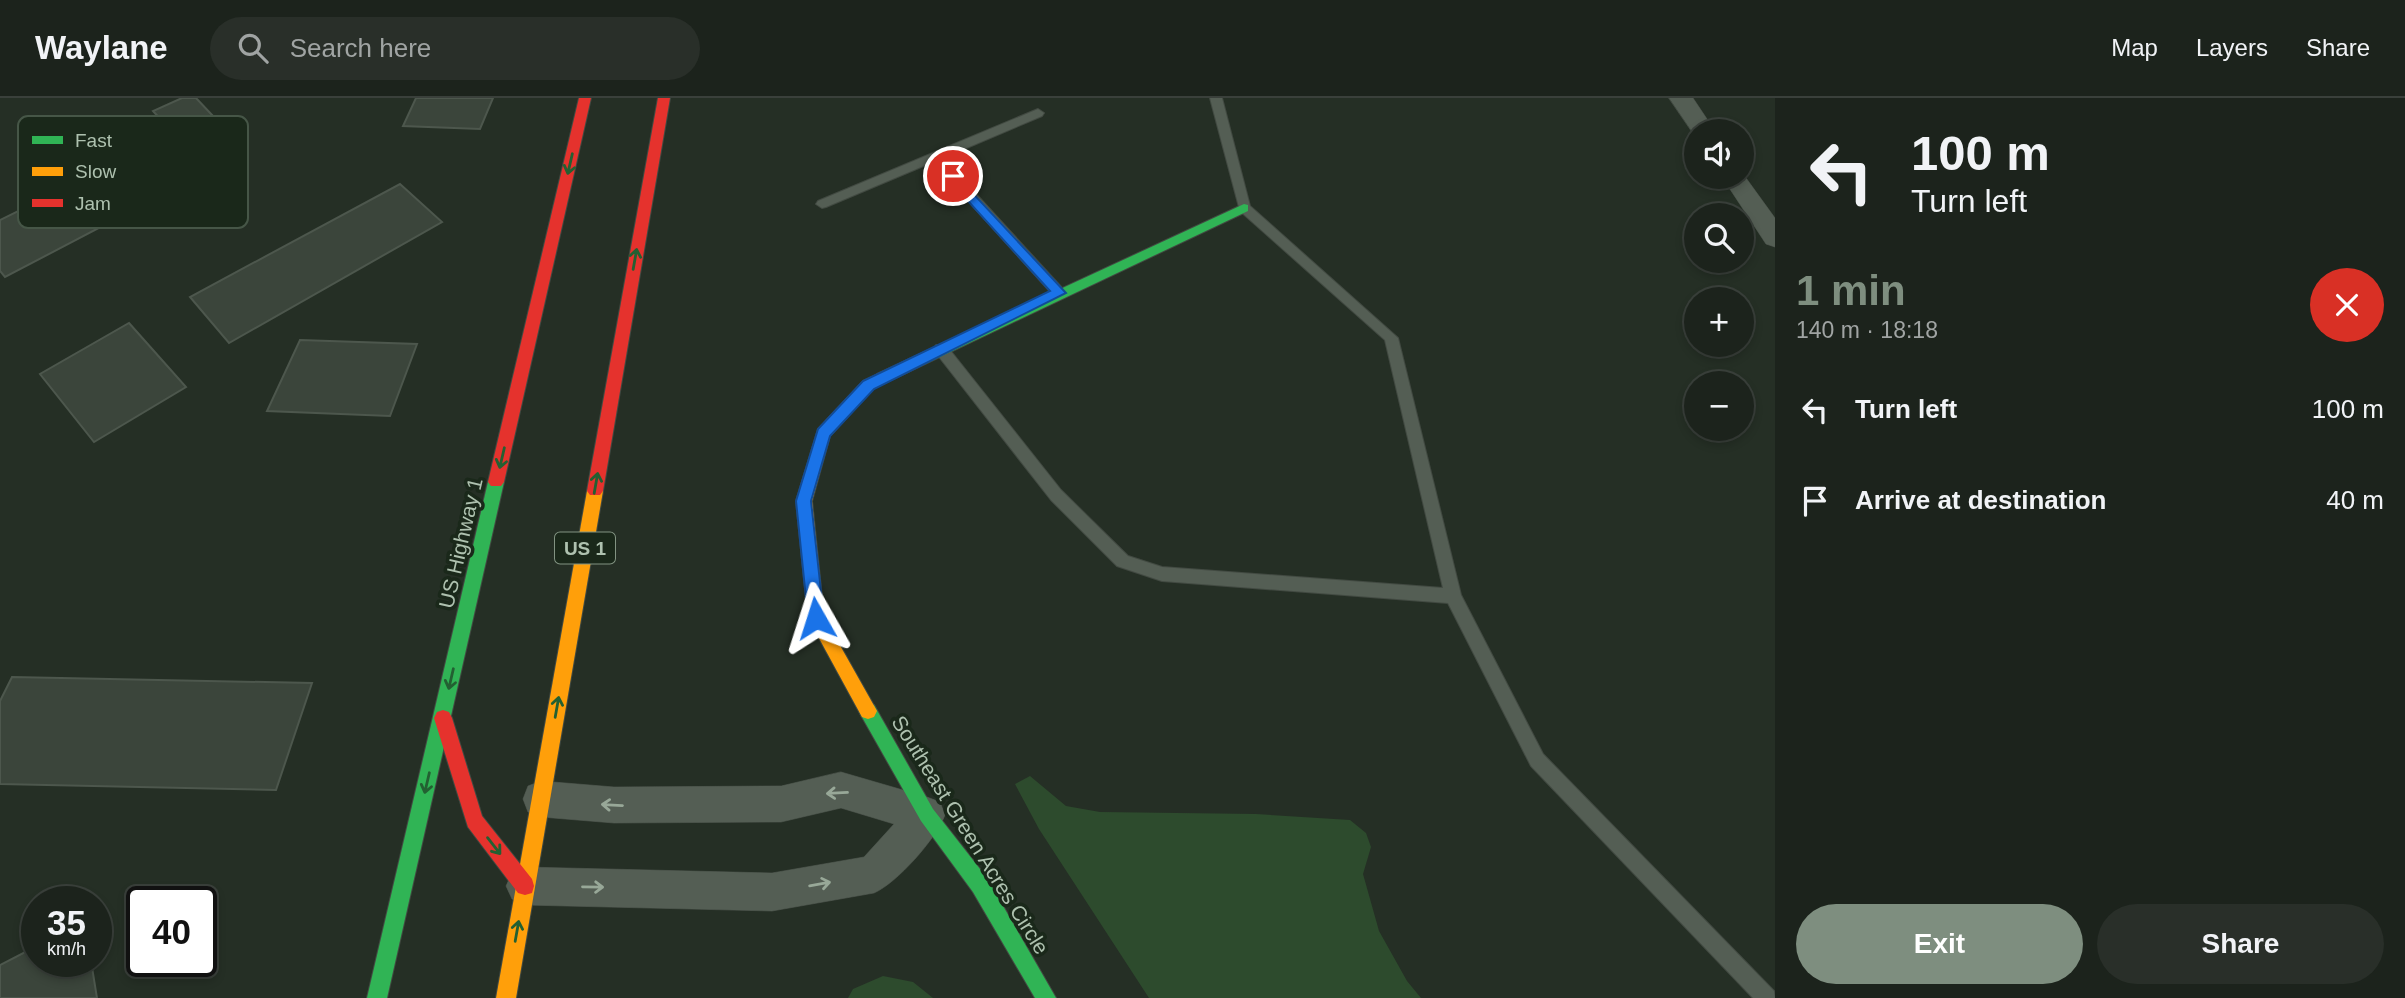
<!DOCTYPE html>
<html lang="en">
<head>
<meta charset="utf-8">
<style>
	:root { --surface:#1c231c; --page:#292f29; --text:#f1f3f6; --muted:#a0a4a3; --line:#3a403b; --accent:#7e8e7f }
	body { margin:0; font-family:Helvetica,sans-serif; background:var(--page); color:var(--text); height:100vh; display:flex; flex-direction:column; font-size:26px; white-space:nowrap }
	* { box-sizing:border-box; margin:0 }
	p { font-size:23px; color:var(--muted) }
	.icon { flex:none; width:38px; height:38px; fill:none; stroke:currentColor; stroke-width:2; stroke-linecap:round; stroke-linejoin:round }
	.map { position:relative; flex:1; overflow:hidden }
	.side { display:flex; flex-direction:column; background:var(--surface); width:630px }
	.side>* { flex:none }
	.hud { background:#1c231c; color:var(--text); overflow:hidden }
	.controls { position:absolute; left:1684px; top:21px; display:grid; gap:14px }
	.controls a { display:grid; place-items:center; width:70px; height:70px; border-radius:50%; background:var(--surface); box-shadow:0 4px 10px #0003,0 0 0 2px var(--line); font-size:35px }
	.speed { position:absolute; left:21px; top:788px; display:flex; gap:14px; font-size:35px; font-weight:700; text-align:center }
	.speed>* { display:grid; place-content:center; width:91px; height:91px; border-radius:50%; background:var(--surface); box-shadow:0 4px 10px #0003,0 0 0 2px var(--line); line-height:1 }
	.speed small { font-size:18px; font-weight:400 }
	.speed .limit { border:4px solid #111; border-radius:10px; background:#fff; color:#111 }
	.pin { position:absolute; display:grid; place-items:center; width:60px; height:60px; color:#fff; margin:-30px; border:4px solid #fff; border-radius:50%; box-shadow:0 2px 7px #0007 }
	.me { position:absolute; width:77px; margin:-38px; rotate:354deg; stroke-linejoin:round; filter:drop-shadow(0 0 5px #0008) }
	.turn { display:flex; align-items:center; gap:24px; height:147px; padding:0 21px; font-size:32px }
	.turn .icon { width:91px; height:91px; stroke-width:2.5 }
	.turn b { display:block; font-size:49px; line-height:60px }
	.round { display:grid; place-items:center; flex:none; width:74px; height:74px; border-radius:37px; background:var(--page) }
	.headline { display:flex; align-items:center; justify-content:space-between; height:119px; padding:0 21px }
	h1 { font-size:42px; font-weight:800; line-height:52px; color:var(--accent) }
	.primary-button { display:flex; gap:14px; margin-top:auto; padding:14px 21px }
	.primary-button a { flex:1; height:80px; border-radius:42px; background:var(--accent); color:#fff; font-size:28px; font-weight:800; line-height:80px; text-align:center }
	.primary-button a+a { background:var(--page); color:var(--text) }
	ul { padding:0; list-style:none }
	li { display:flex; align-items:center; gap:21px; height:91px; padding:0 21px }
	li div { flex:1 }
	li b { display:block; font-size:26px }
	li em { font-style:normal }
	header { display:flex; align-items:center; gap:42px; box-sizing:border-box; height:98px; padding:0 35px; background:var(--surface); border-bottom:2px solid var(--line) }
	header strong { font-size:33px }
	nav { display:flex; gap:38px; margin-inline-start:auto; font-size:24px }
	.search { width:490px; height:63px; background:var(--page); display:flex; align-items:center; gap:18px; box-sizing:border-box; padding:0 24px; border-radius:38px; color:var(--muted); font-size:26px }
	main { display:flex; flex:1; min-height:0 }
	.map>svg:first-child { display:block }
	.water { fill:#2d4b2d }
	.building { fill:#3b453b; stroke:#4d574d; stroke-width:2 }
	.lines { fill:none; stroke-linecap:round; stroke-linejoin:round }
	.lane-casing { stroke:#424a42; stroke-width:2 }
	.street-casing { stroke:#424a42; stroke-width:1 }
	.fast-casing { stroke:#424a42; stroke-width:2 }
	.slow-casing { stroke:#424a42; stroke-width:2 }
	.jam-casing { stroke:#424a42; stroke-width:2 }
	.lane { fill:#545e54; fill-rule:evenodd }
	.street { fill:#545e54; fill-rule:evenodd }
	.fast { fill:#30b455; fill-rule:evenodd }
	.slow { fill:#ff9f0a; fill-rule:evenodd }
	.jam { fill:#e5322d; fill-rule:evenodd }
	.oneway { stroke:#236032 }
	.oneway2 { stroke:#98a898 }
	.route { fill:#1a73e8; stroke:#114b97; stroke-width:2 }
	.labels { text-anchor:middle; stroke-width:7; stroke-linejoin:round; paint-order:stroke }
	.shield { fill:#1a281a; stroke:#829382; stroke-width:2 }
	.shield-label { font-size:19px; font-weight:bold; fill:#aec1af }
	.street-label { font-size:21px; fill:#aec1af; stroke:#1a281a }
	.key { fill:#1a281a; stroke:#465647; stroke-width:2 }
	.key-label { font-size:19px; fill:#aec1af }
</style>
</head>
<body>
<header>
<strong>Waylane</strong>
<div class="search"><svg class="icon" aria-label="search" viewBox="0 0 24 24"><circle cx="10" cy="10" r="6"/><path d="M15 15l6 6"/></svg>Search here</div>
<nav><a>Map</a><a>Layers</a><a>Share</a></nav>
</header>
<main>
<div class="map">
<svg width="1775" height="900" viewBox="0 0 1775 900">
	<rect width="100%" height="100%" fill="#252f25"/>
	<g class="water">
		<polygon points="1030,678 1066,708 1100,714 1256,716 1350,722 1366,735 1371,749 1363,776 1379,833 1407,883 1421,900 1149,900 1039,731 1015,686"/>
		<polygon points="883,878 913,884 933,900 848,900 853,891"/>
	</g>
	<g class="building">
		<polygon points="182,0 196,0 213,18 174,36 153,13"/>
		<polygon points="416,0 493,0 480,31 403,28"/>
		<polygon points="79,83 116,121 5,179 0,173 0,122"/>
		<polygon points="400,86 442,124 229,245 190,199"/>
		<polygon points="129,225 186,289 94,344 40,276"/>
		<polygon points="300,242 417,246 390,318 267,313"/>
		<polygon points="12,579 312,585 276,692 0,686 0,603"/>
		<polygon points="37,848 37,863 91,863 97,900 0,900 0,867"/>
	</g>
	<g class="lines">
		<g class="lane-casing">
			<g id="lane">
				<polygon points="1210,0 1222,0 1250,108 1398,240 1461,497 1543,656 1774,893 1775,900 1753,900 1531,668 1448,505 1162,483 1117,468 1051,402 936,255 934,251 936,247 946,247 1061,392 1128,458 1162,469 1443,490 1385,242 1240,113"/>
				<polygon points="1038,11 1044,15 1042,18 943,60 1064,192 1064,198 1054,198 933,64 826,109 822,110 816,106 818,103"/>
			</g>
		</g>
		<g class="street-casing">
			<g id="street">
				<polygon points="1669,0 1693,0 1715,33 1696,33 1695,38"/>
				<polygon points="1741,73 1775,120 1775,149 1766,146 1722,79 1741,79"/>
				<path d="M841,674L927,699L940,704L945,717C936,741 897,785 874,795L772,813L525,807L512,801L506,788L512,775L525,769L772,775L864,759L894,726L841,710L781,724L614,725L541,719L528,714L523,701L528,688L541,683L614,689L781,688Z"/>
			</g>
		</g>
		<g class="fast-casing">
			<g id="fast">
				<polygon points="1244,106 1248,107 1248,113 887,284 877,284 875,280 877,276"/>
				<polygon points="496,378 501,380 504,384 387,900 367,900 488,384 491,380"/>
				<polygon points="868,605 874,607 933,711 987,780 1056,900 1035,900 973,794 921,723 862,619 859,613 862,607"/>
			</g>
		</g>
		<g class="slow-casing">
			<g id="slow">
				<polygon points="882,274 889,280 887,284 873,291 830,338 812,403 824,519 877,613 874,619 868,621 862,619 808,520 796,403 818,331 863,283"/>
				<polygon points="595,387 600,389 603,393 516,900 496,900 587,393 590,389"/>
			</g>
		</g>
		<g class="jam-casing">
			<g id="jam">
				<polygon points="579,0 591,0 504,384 501,388 491,388 488,384"/>
				<polygon points="658,0 670,0 603,393 600,397 590,397 587,393"/>
				<polygon points="443,612 449,614 452,620 482,718 532,781 534,788 532,795 525,797 518,795 468,729 434,620 437,614"/>
			</g>
		</g>
		<use href="#lane" class="lane"/>
		<use href="#street" class="street"/>
		<use href="#fast" class="fast"/>
		<use href="#slow" class="slow"/>
		<use href="#jam" class="jam"/>
	</g>
	<defs><path id="oneway-shaft" d="M-6 0H5M1.5-3L5.5 0L1.5 3" fill="none" stroke-width="1.6" stroke-linecap="round" stroke-linejoin="round" transform="scale(1.75)"/></defs>
	<g class="oneway">
		<use href="#oneway-shaft" transform="translate(570 66) rotate(103)"/>
		<use href="#oneway-shaft" transform="translate(635 161) rotate(-80)"/>
		<use href="#oneway-shaft" transform="translate(502 360) rotate(103)"/>
		<use href="#oneway-shaft" transform="translate(596 385) rotate(-80)"/>
		<use href="#oneway-shaft" transform="translate(451 581) rotate(103)"/>
		<use href="#oneway-shaft" transform="translate(557 609) rotate(-80)"/>
		<use href="#oneway-shaft" transform="translate(427 685) rotate(103)"/>
		<use href="#oneway-shaft" transform="translate(494 748) rotate(52)"/>
		<use href="#oneway-shaft" transform="translate(517 833) rotate(-80)"/>
	</g>
	<g class="oneway2">
		<use href="#oneway-shaft" transform="translate(837 695) rotate(177)"/>
		<use href="#oneway-shaft" transform="translate(612 707) rotate(-177)"/>
		<use href="#oneway-shaft" transform="translate(820 786) rotate(-10)"/>
		<use href="#oneway-shaft" transform="translate(593 789) rotate(1)"/>
	</g>
	<polygon class="route" points="953,74 1066,195 874,291 830,338 811,403 824,520 816,527 808,520 796,403 818,331 863,283 1050,193 948,81 947,78"/>
	<g class="labels">
		<rect class="shield" x="555" y="434.5" width="60" height="31" rx="5"/>
		<g class="shield-label">
			<text x="585" y="457">US 1</text>
		</g>
		<g class="street-label">
			<text transform="translate(461 445) rotate(-77)" y="7">US Highway 1</text>
			<text transform="translate(970 737) rotate(58)" y="7">Southeast Green Acres Circle</text>
		</g>
	</g>
	<rect x="18" y="18" width="230" height="112" rx="10" class="key"/>
	<rect x="32" y="38" width="31" height="8" fill="#30b455"/>
	<rect x="32" y="69" width="31" height="9" fill="#ff9f0a"/>
	<rect x="32" y="101" width="31" height="8" fill="#e5322d"/>
	<g class="key-label">
		<text x="75" y="49">Fast</text>
		<text x="75" y="80">Slow</text>
		<text x="75" y="112">Jam</text>
	</g>
</svg>
<div class="controls">
<a><svg class="icon" aria-label="sound" viewBox="0 0 24 24"><path d="M4 9h4l5-4v14l-5-4H4zM17 9q2 3 0 6"/></svg></a>
<a><svg class="icon" aria-label="search" viewBox="0 0 24 24"><circle cx="10" cy="10" r="6"/><path d="M15 15l6 6"/></svg></a>
<a>+</a>
<a>−</a>
</div>
<div class="speed"><div>35<small>km/h</small></div><div class="limit">40</div></div>
<div class="pin" style="left:953px;top:78px;background:#d93025"><svg class="icon" aria-label="arrive" viewBox="0 0 24 24"><path d="M6 21V4h12l-3 4 3 4H6"/></svg></div>
<svg class="me" style="left:816px;top:520px" viewBox="-20 -20 40 40"><path d="M0-17L14 15 0 8-14 15z" fill="#1a73e8" stroke="#fff" stroke-width="4"/></svg>
</div>
<section class="side">
<div class="hud">
<div class="turn"><svg class="icon" aria-label="left" viewBox="0 0 24 24"><path d="M17 20v-9H6M10 6l-5 5 5 5"/></svg><div><b>100 m</b>Turn left</div></div>
</div>
<div class="headline"><div><h1>1 min</h1><p>140 m · 18:18</p></div><a class="round" style="background:#d93025;color:#fff"><svg class="icon" aria-label="close" viewBox="0 0 24 24"><path d="M6 6l12 12M18 6L6 18"/></svg></a></div>
<ul>
<li><svg class="icon" aria-label="left" viewBox="0 0 24 24"><path d="M17 20v-9H6M10 6l-5 5 5 5"/></svg><div><b>Turn left</b></div><em>100 m</em></li>
<li><svg class="icon" aria-label="arrive" viewBox="0 0 24 24"><path d="M6 21V4h12l-3 4 3 4H6"/></svg><div><b>Arrive at destination</b></div><em>40 m</em></li>
</ul>
<div class="primary-button"><a>Exit</a><a>Share</a></div>
</section>
</main>
</body>
</html>
